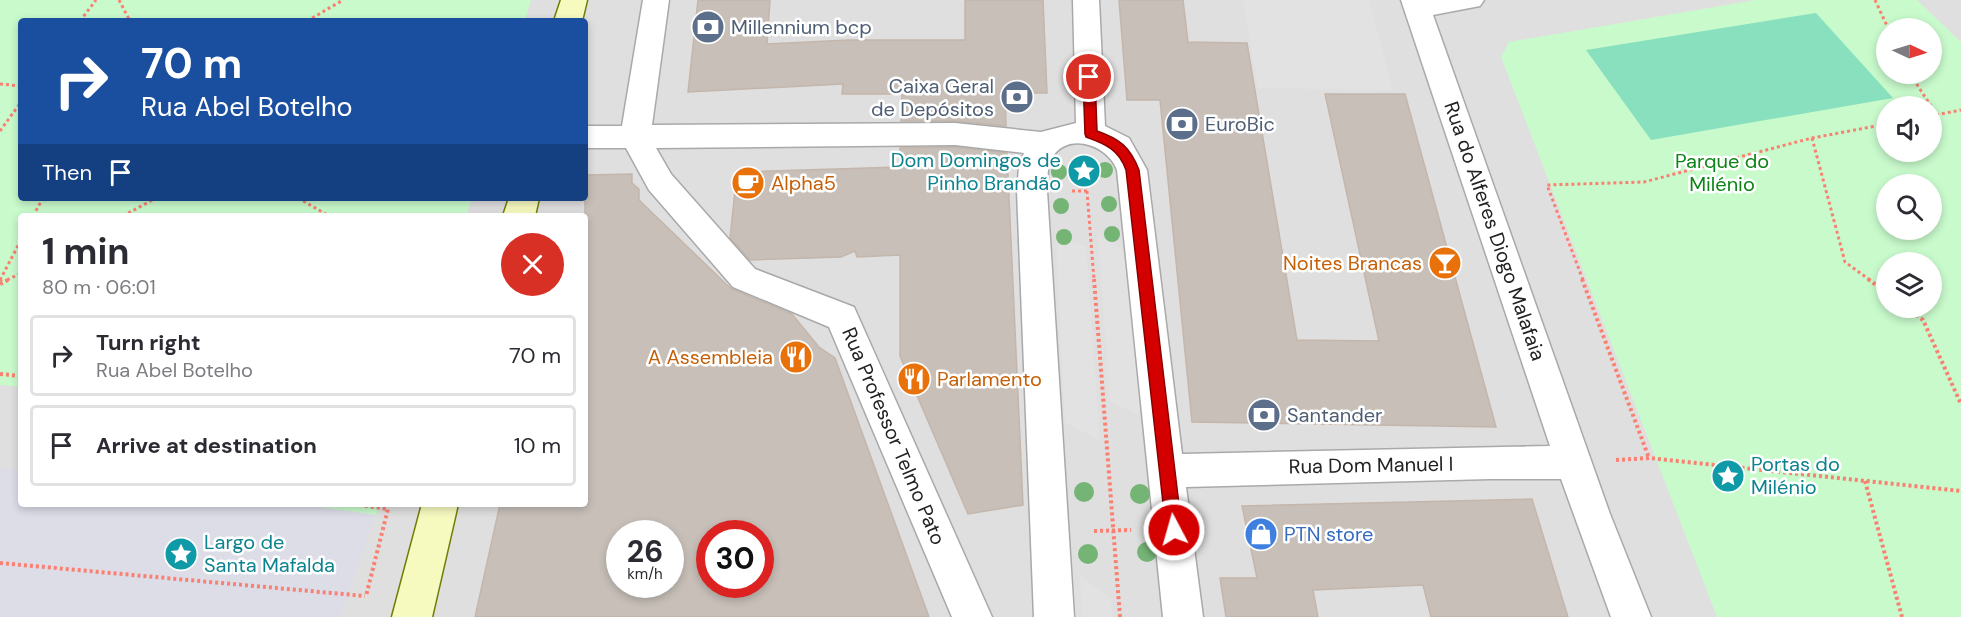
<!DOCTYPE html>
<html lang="en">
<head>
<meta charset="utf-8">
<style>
	:root { --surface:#fff; --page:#f2f2f3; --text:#2b2b33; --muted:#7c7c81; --line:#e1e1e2 }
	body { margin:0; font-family:"DM Sans",sans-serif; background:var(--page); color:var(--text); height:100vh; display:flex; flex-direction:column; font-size:22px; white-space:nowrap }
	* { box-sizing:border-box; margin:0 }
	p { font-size:20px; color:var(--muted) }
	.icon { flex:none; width:33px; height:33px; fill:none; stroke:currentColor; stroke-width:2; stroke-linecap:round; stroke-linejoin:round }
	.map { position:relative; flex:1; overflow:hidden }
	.sheet { position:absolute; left:18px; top:213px; width:570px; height:294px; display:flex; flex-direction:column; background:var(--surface); border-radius:6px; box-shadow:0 3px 9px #0003 }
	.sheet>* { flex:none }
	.hud { position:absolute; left:18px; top:18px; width:570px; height:183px; border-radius:6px; box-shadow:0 3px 9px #0003; background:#1a4fa0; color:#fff; overflow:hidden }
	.needle { width:39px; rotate:94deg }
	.controls { position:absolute; left:1876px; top:18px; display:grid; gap:12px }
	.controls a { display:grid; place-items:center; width:66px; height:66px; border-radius:50%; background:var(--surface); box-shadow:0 3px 9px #0003; font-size:30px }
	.speed { position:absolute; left:606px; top:520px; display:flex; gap:12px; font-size:30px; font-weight:700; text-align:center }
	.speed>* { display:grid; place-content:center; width:78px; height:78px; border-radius:50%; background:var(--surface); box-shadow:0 3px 9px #0003; line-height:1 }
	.speed small { font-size:15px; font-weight:400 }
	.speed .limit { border:9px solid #d22; background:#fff; color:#111 }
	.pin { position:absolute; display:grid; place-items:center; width:51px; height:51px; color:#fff; margin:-26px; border:3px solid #fff; border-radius:50%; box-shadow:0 2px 6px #0007 }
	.me { position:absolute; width:66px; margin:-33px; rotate:354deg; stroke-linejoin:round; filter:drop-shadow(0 0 4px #0008) }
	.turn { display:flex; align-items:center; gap:21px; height:126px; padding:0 24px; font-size:27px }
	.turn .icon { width:78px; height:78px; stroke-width:2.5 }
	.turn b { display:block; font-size:42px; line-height:51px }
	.then { display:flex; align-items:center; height:57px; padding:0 24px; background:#0003; gap:12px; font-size:22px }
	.round { display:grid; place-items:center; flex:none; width:63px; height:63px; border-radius:32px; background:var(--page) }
	.headline { display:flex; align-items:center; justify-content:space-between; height:102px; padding:0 24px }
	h1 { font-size:36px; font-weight:700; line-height:45px }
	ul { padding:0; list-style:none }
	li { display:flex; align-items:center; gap:18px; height:81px; margin:0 12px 9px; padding:0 12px; border:3px solid var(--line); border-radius:6px }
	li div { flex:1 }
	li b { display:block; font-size:22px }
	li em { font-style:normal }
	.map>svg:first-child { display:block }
	.residential { fill:#e0dfdf; fill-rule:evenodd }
	.park { fill:#c8facc; fill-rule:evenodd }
	.pitch { fill:#88e0be }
	.parking { fill:#e2e2e2 }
	.plaza { fill:#dddde8 }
	.building { fill:#c7bfb8; stroke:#c4b6ab; stroke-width:1.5; fill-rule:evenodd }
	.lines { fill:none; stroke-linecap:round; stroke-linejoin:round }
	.street-casing { stroke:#a9a9a9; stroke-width:3 }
	.secondary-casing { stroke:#707d05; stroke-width:3 }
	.path-far1 { stroke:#fa8072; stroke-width:3; stroke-dasharray:3 3; stroke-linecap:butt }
	.path { stroke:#fa8072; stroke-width:4; stroke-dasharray:3 3; stroke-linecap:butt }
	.street { fill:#fff; fill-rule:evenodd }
	.secondary { fill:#f7fabf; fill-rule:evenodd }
	.tree { fill:#74b475 }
	.route { fill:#d40000; stroke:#8a0000; stroke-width:1.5 }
	.labels { text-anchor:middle; stroke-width:5; stroke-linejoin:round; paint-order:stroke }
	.service-label { font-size:20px; fill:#4e5e75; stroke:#fff; text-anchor:start }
	.culture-label { font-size:20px; fill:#0d838f; stroke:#fff; text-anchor:start }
	.park-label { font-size:20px; fill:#0c8416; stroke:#fff }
	.food-label { font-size:20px; fill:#c56008; stroke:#fff; text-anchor:start }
	.street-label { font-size:20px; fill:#222; stroke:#fff }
	.shop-label { font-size:20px; fill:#366cbe; stroke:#fff; text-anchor:start }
</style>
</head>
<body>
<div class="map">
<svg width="1961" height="617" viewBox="0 0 1961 617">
	<rect width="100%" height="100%" fill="#f2efe9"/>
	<path class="residential" d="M0,0H1961V617H0ZM21,21H585V198H21ZM1887,28H1932V74H1887ZM1887,106H1932V152H1887ZM1887,184H1932V230H1887ZM21,216H585V504H21ZM1887,262H1932V308H1887ZM620,534H670V585H620ZM710,534H760V585H710Z"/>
	<g class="park">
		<polygon points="0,0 531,0 525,21 21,21 21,198 472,198 466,216 21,216 21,387 0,385"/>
		<path d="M1755,0H1917L1961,42V617H1717L1501,57L1509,42ZM1887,28H1932V74H1887ZM1887,106H1932V152H1887ZM1887,184H1932V230H1887ZM1887,262H1932V308H1887Z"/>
		<polygon points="297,504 380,504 376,515"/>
	</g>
	<polygon class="pitch" points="1816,13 1893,98 1651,140 1586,50"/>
	<g class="parking">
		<polygon points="1243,0 1369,0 1393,90 1258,88"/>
		<polygon points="1098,235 1126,252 1142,416 1110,402"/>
		<polygon points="1056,237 1086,247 1100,440 1065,423"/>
		<polygon points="1080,576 1111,598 1112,617 1082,617"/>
	</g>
	<polygon class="plaza" points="0,467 21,470 21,504 297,504 376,515 340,617 0,617"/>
	<g class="building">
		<polygon points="698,0 770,0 767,44 848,40 965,40 965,0 1043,0 1047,93 1005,93 1006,126 955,121 901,121 902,94 842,94 843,84 688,92"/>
		<polygon points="1119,0 1183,0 1188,42 1247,43 1297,340 1379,341 1325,94 1405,94 1496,427 1192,422 1160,100 1127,100"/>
		<polygon points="955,147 1007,153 1023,505 968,514 900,356 900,255 857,257 855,251 841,257 750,260 730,238 737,172 900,167 900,148"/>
		<path d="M632,174V183L639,189V200L726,284L732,289L792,314L819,347L835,358L929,617H475L500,504H585V175ZM620,534H670V585H620ZM710,534H760V585H710Z"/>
		<polygon points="1532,499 1568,617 1431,617 1423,585 1313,590 1318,617 1226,617 1220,578 1257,578 1242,506"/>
	</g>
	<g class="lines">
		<g class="street-casing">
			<path id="street" d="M643,0H669L652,125L955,123L1041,132L1076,123L1073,0H1099L1105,126L1129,138L1147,170L1182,454L1550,446L1401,0H1484L1480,6L1433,15L1610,514L1651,617H1611L1561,479H1490L1186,487L1203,617H1163L1117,170C1108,145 1067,131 1052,158C1046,167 1048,181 1047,191L1074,617H1034L1017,191L1019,167L1024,153L955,145L656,148L671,174L755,269L854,307L992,617H952L829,327L733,287L649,190L626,148H585V126H622Z"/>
		</g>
		<g class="secondary-casing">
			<g id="secondary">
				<polygon points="561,0 587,0 582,21 554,21"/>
				<polygon points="509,198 539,198 535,216 503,216"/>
				<polygon points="422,504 458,504 432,617 392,617"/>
			</g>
		</g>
		<g class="path-far1">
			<polyline points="119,0 130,21"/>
			<polyline points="1875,0 1888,28"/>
			<polyline points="80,21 96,0"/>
			<polyline points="307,21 343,0"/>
			<polyline points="1910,74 1931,106"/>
			<polyline points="0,84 21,86"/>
			<polyline points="1936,115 1961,110"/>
			<polyline points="0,131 21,102"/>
			<polyline points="1812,138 1845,262 1870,280"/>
			<polyline points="1072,191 1088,191"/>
			<polyline points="1087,191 1094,280"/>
			<polyline points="298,198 329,216"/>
			<polyline points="33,216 43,198"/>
			<polyline points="123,216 156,198"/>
			<polyline points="0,280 21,240"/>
			<polyline points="7,280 21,273"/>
			<polyline points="1583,280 1547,185 1644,182 1812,138 1887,124"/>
		</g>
		<g class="path">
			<polyline points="1094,279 1120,617"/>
			<polyline points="1582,279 1649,458"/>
			<polyline points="1868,279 1887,293"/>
			<polyline points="0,281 1,279"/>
			<polyline points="0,284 10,279"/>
			<polyline points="1906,308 1923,320 1961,404"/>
			<polyline points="0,374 21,376"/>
			<polyline points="1616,460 1649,458 1961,491"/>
			<polyline points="1865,481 1902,617"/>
			<polyline points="353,504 388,509 366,596"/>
			<polyline points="1094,531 1131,530"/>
			<polyline points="0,563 365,596"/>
		</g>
		<use href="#street" class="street"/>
		<use href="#secondary" class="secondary"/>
	</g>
	<g class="tree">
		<circle cx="1105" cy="170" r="8"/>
		<circle cx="1059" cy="172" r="8"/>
		<circle cx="1109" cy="204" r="8"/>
		<circle cx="1061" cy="206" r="8"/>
		<circle cx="1112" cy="234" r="8"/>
		<circle cx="1064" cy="237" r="8"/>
		<circle cx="1084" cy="492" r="10"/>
		<circle cx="1140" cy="494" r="10"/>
		<circle cx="1147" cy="552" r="10"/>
		<circle cx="1088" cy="554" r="10"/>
	</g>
	<path class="route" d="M1089,73L1095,77L1097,131C1120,139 1130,147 1139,170L1182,530L1179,535L1174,537L1168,535L1166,530L1126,170C1119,150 1106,144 1086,137L1085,134L1083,77Z"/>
	<defs>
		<g id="bank-disc" transform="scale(1.725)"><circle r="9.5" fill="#5c6f8a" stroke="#fff"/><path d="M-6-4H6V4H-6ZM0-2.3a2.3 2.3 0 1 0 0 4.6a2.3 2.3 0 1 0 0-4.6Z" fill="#fff"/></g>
		<g id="sight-disc" transform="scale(1.725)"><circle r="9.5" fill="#0f9aa8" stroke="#fff"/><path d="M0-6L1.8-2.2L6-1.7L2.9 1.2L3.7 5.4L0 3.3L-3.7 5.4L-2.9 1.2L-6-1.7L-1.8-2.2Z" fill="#fff"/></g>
		<g id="cafe-disc" transform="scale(1.725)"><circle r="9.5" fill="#e8710a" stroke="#fff"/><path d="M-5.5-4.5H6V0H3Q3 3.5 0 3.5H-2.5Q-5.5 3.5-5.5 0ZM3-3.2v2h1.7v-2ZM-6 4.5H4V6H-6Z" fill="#fff"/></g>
		<g id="bar-disc" transform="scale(1.725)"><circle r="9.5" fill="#e8710a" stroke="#fff"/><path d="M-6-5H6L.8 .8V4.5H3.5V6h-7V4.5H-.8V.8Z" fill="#fff"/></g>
		<g id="restaurant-disc" transform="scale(1.725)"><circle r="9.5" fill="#e8710a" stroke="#fff"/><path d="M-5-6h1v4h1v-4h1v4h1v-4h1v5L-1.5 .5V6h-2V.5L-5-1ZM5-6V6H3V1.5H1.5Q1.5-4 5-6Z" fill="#fff"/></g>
		<g id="shop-disc" transform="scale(1.725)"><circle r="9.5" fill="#3f7fe0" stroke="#fff"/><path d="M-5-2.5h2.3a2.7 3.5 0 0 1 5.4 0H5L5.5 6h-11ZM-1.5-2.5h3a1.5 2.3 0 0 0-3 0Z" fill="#fff"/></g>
	</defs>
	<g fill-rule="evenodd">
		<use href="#bank-disc" x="708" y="27"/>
		<use href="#bank-disc" x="1017" y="97"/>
		<use href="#bank-disc" x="1182" y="124"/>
		<use href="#sight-disc" x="1084" y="171"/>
		<use href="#cafe-disc" x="748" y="183"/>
		<use href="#bar-disc" x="1445" y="263"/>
		<use href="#restaurant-disc" x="796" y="357"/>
		<use href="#restaurant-disc" x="914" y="379"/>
		<use href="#bank-disc" x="1264" y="415"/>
		<use href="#sight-disc" x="1728" y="476"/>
		<use href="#shop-disc" x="1261" y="534"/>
		<use href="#sight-disc" x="181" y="554"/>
	</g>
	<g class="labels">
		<g class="service-label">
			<text x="731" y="34">Millennium bcp</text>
			<text x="994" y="93" text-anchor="end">Caixa Geral<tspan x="994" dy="23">de Depósitos</tspan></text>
			<text x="1205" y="131">EuroBic</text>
			<text x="1287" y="422">Santander</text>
		</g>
		<g class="culture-label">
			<text x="1061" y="167" text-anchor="end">Dom Domingos de<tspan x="1061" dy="23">Pinho Brandão</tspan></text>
			<text x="1751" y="471">Portas do<tspan x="1751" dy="23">Milénio</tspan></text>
			<text x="204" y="549">Largo de<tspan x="204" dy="23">Santa Mafalda</tspan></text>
		</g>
		<g class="park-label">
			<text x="1722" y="168">Parque do<tspan x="1722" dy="23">Milénio</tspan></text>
		</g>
		<g class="food-label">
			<text x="771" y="190">Alpha5</text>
			<text x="1422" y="270" text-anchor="end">Noites Brancas</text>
			<text x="773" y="364" text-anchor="end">A Assembleia</text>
			<text x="937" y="386">Parlamento</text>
		</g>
		<g class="street-label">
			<text transform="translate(1495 231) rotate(71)" y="7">Rua do Alferes Diogo Malafaia</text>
			<text transform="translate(894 436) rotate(67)" y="7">Rua Professor Telmo Pato</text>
			<text transform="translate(1371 465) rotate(-1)" y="7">Rua Dom Manuel I</text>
		</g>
		<g class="shop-label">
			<text x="1284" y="541">PTN store</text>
		</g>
	</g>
</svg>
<div class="controls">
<a><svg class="needle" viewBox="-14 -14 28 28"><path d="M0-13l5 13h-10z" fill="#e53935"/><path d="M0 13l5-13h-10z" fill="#7c7c81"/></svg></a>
<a><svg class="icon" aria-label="sound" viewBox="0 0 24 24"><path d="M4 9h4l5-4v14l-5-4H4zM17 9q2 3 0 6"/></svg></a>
<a><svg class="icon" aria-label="search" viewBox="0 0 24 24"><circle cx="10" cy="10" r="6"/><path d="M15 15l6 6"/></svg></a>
<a><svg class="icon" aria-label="layers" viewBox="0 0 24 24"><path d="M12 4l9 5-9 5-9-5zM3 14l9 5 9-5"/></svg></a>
</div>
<div class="speed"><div>26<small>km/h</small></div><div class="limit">30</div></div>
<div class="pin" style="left:1089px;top:77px;background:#d93025"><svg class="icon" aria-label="arrive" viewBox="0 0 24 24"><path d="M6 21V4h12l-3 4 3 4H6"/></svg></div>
<svg class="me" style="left:1174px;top:530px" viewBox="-20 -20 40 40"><circle r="17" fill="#d40000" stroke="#fff" stroke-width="3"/><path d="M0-11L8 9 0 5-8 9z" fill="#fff"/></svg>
<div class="hud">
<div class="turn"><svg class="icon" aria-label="right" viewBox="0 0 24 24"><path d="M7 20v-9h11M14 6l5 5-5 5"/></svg><div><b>70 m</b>Rua Abel Botelho</div></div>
<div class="then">Then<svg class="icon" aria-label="arrive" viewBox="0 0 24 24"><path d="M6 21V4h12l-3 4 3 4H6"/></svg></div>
</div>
<section class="sheet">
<div class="headline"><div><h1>1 min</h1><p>80 m · 06:01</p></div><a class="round" style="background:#d93025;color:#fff"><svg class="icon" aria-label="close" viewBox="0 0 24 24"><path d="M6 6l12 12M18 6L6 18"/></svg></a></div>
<ul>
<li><svg class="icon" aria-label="right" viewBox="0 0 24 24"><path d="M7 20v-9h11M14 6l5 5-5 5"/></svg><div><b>Turn right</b><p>Rua Abel Botelho</p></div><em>70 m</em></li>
<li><svg class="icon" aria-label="arrive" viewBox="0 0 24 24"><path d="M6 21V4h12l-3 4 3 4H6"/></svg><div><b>Arrive at destination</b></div><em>10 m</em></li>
</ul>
</section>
</div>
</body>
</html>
